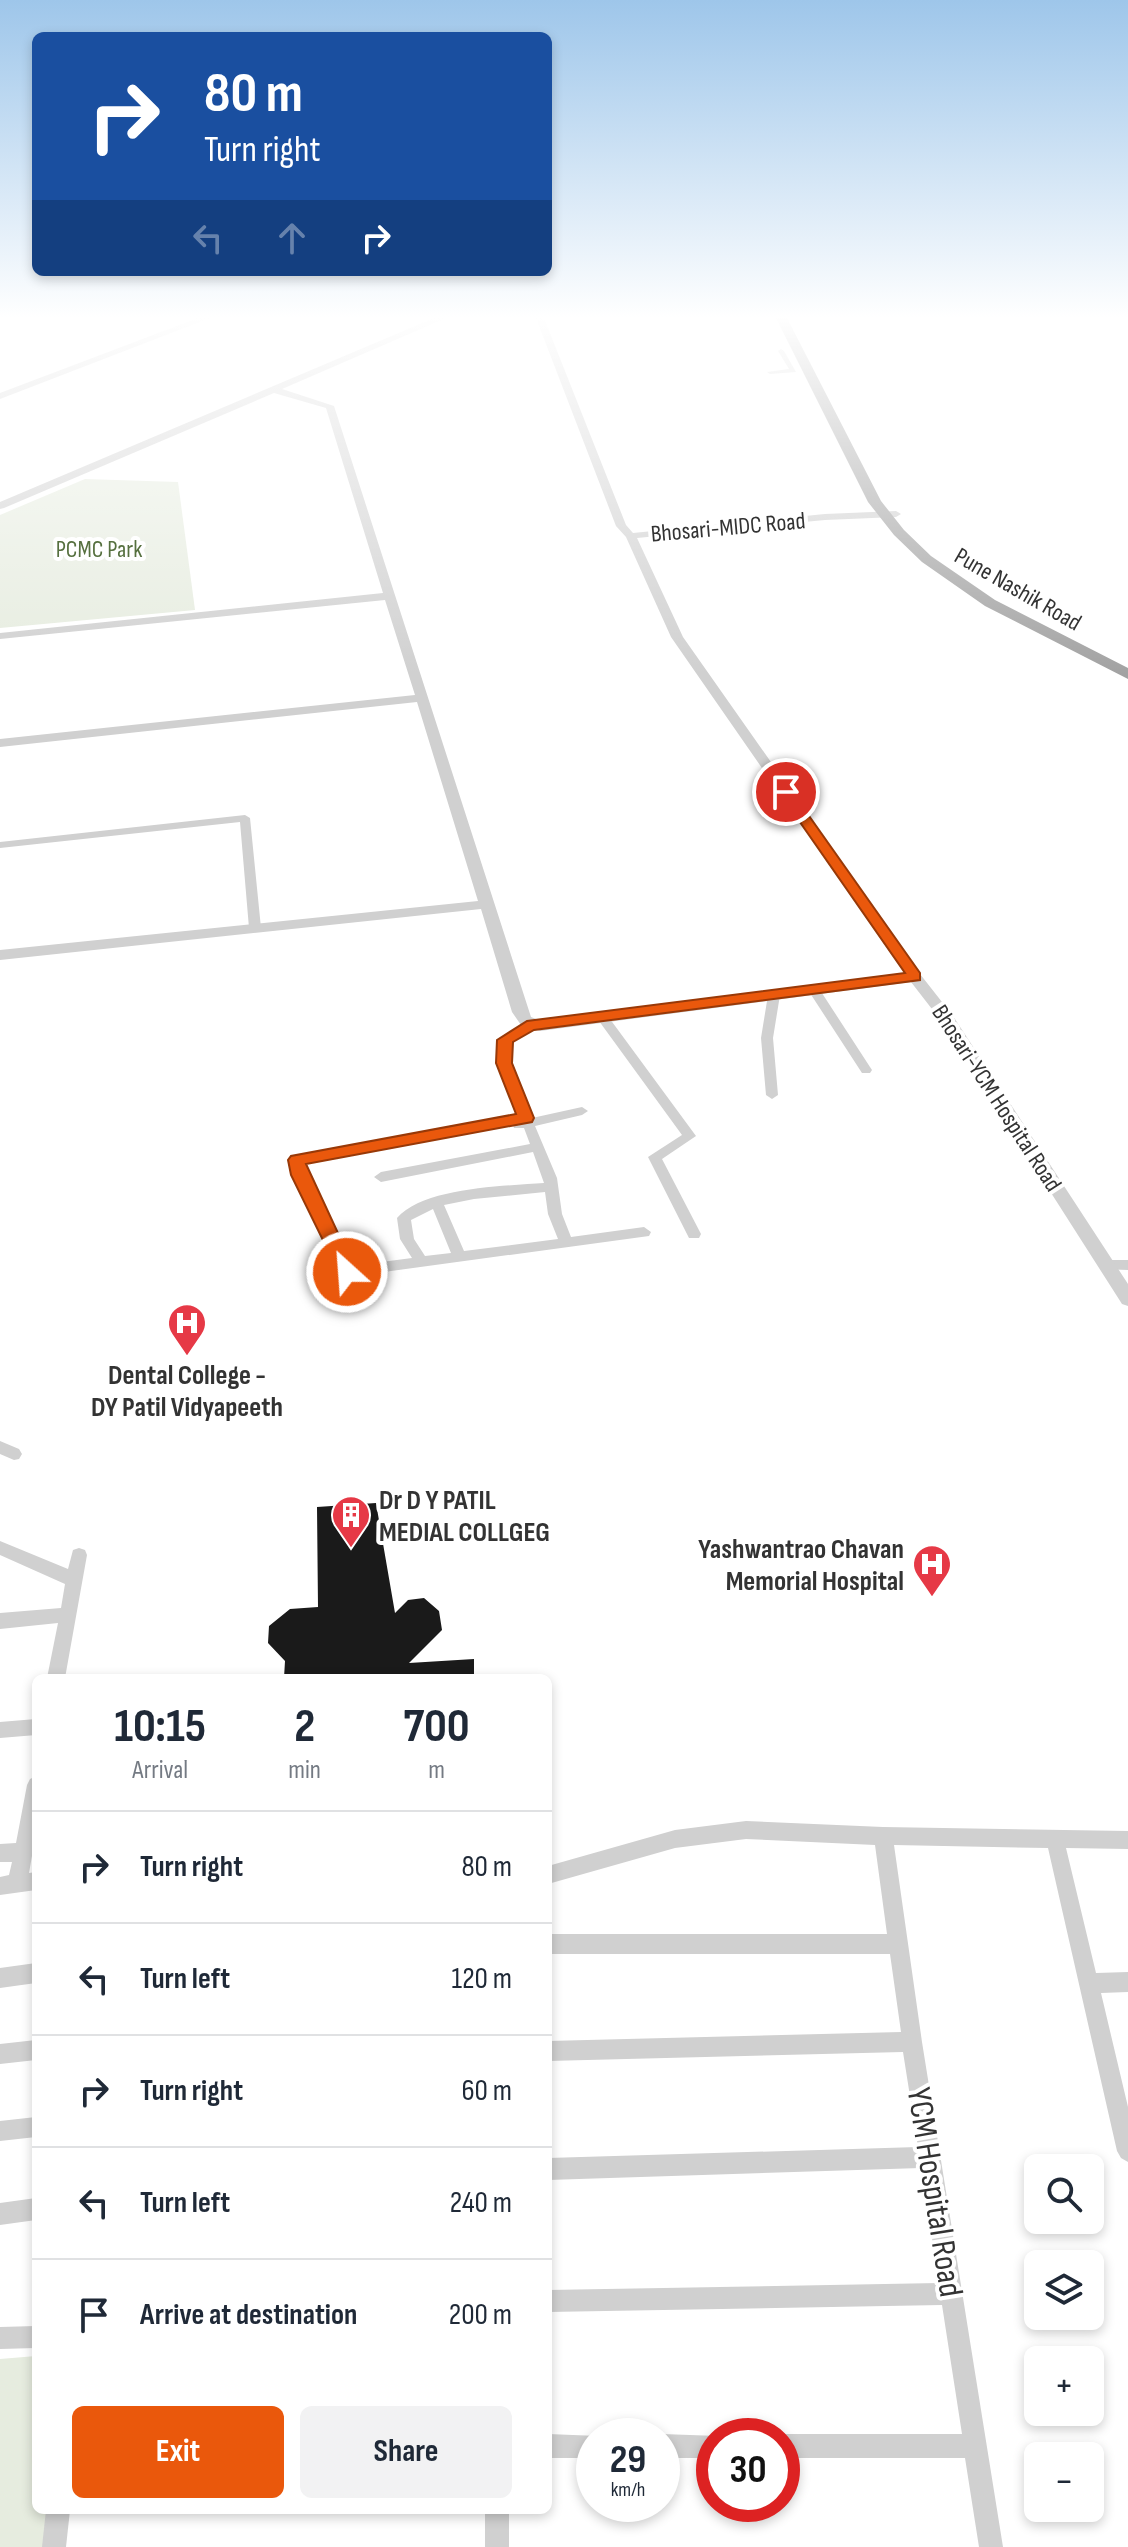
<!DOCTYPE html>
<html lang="en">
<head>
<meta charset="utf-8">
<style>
	:root { --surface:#fff; --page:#f2f2f3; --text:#1f2937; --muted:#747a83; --line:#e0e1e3; --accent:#ea580c }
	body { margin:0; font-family:"Sofia Sans Condensed",sans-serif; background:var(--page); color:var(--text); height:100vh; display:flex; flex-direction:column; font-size:30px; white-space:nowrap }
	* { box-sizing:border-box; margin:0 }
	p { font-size:26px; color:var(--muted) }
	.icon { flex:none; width:44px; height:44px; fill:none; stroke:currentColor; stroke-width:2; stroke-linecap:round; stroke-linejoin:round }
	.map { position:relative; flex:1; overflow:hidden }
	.side { position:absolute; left:32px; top:1674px; width:520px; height:840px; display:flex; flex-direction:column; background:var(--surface); border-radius:12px; box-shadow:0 4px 12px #0003 }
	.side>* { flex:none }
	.top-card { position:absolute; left:32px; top:32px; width:520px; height:244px; border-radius:12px; box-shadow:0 4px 12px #0003; background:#1a4fa0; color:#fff; overflow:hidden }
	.fabs { position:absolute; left:1024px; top:2154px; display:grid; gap:16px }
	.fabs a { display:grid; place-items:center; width:80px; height:80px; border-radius:12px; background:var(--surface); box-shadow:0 4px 12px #0003; font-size:40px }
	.speed { position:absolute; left:576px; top:2418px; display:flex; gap:16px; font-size:40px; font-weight:700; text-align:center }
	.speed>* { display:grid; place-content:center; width:104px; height:104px; border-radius:50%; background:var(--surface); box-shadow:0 4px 12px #0003; line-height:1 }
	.speed small { font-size:20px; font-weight:400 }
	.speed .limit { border:12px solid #d22; background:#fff; color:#111 }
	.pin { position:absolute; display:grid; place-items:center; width:68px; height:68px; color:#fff; margin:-34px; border:4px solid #fff; border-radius:50%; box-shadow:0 2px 8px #0007 }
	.me { position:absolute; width:88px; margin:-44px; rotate:334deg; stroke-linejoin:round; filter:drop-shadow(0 0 6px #0008) }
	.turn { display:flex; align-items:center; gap:28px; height:168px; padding:0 40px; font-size:36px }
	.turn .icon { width:104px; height:104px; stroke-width:2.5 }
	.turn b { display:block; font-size:56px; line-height:68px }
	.lanes { display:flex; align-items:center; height:76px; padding:0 40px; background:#0003; justify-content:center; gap:40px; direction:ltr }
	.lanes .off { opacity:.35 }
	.eta { display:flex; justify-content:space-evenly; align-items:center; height:136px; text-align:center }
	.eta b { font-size:48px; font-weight:700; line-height:56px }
	.button { display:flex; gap:16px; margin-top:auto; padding:16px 40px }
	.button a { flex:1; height:92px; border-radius:12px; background:var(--accent); color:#fff; font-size:32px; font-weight:700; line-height:92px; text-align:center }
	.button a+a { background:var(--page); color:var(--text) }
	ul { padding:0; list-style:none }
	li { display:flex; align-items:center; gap:24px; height:112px; padding:0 40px; border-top:2px solid var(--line) }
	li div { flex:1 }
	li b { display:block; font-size:30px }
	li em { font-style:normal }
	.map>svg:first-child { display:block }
	.green { fill:#e6ecdf }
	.building { fill:#1a1a1a }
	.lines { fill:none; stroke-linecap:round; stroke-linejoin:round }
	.minor { fill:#d0d0d0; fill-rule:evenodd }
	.tertiary { fill:#d0d0d0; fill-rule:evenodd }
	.trunk { fill:#a2a2a2; fill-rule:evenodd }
	.route { fill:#ea580c; stroke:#983908; stroke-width:2 }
	.labels { text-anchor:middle; stroke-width:8; stroke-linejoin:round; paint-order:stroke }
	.far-street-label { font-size:24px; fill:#333; stroke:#fff }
	.far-park-label { font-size:24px; fill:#56703f; stroke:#fff }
	.poi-label { font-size:28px; font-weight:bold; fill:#333; stroke:#fff }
	.near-street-label { font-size:34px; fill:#333; stroke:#fff }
</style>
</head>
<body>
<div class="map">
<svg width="1128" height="2547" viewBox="0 0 1128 2547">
	<rect width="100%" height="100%" fill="#fff"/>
	<g class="green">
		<polygon points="85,479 178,482 195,610 0,628 0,515"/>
		<polygon points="36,2356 36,2510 49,2510 45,2547 0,2547 0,2359"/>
	</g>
	<polygon class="building" points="376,1503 395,1613 408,1600 424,1598 439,1611 442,1630 409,1663 474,1659 474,1678 284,1678 285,1661 268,1643 269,1626 290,1609 318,1607 317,1507"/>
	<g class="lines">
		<g class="minor">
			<polygon points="781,349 784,351 796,372 770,374 767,372 789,369 778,351"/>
			<polygon points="245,815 250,818 261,928 255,931 249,928 240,822 0,848 0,842"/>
			<polygon points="814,986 818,987 870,1067 872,1070 870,1073 862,1073 808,990"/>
			<polygon points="774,991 780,995 773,1038 778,1095 772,1099 766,1095 761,1038 768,995"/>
			<polygon points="603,1014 607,1015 696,1136 662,1159 701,1234 699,1238 689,1238 648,1157 682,1135 599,1021 597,1018"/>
			<path d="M532,1021L538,1025L536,1028L511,1042L510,1063L532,1118L582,1107L588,1111L582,1115L535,1126L557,1178L562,1214L571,1237L644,1227L651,1232L649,1236L347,1277L342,1276L293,1175L290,1160L292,1157L518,1115L498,1063L499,1040ZM513,1125L514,1128H524L530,1144L381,1172L374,1177L381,1182L533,1152L544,1183C505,1186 424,1187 397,1218L400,1239L412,1258L351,1266L307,1175L304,1163ZM545,1192L548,1214L558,1239L464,1251L444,1205L474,1199ZM433,1209L451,1253L425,1256L414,1239L411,1220Z"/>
			<polygon points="1106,1260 1128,1260 1128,1270 1101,1269 1099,1265"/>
			<polygon points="0,1441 19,1449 22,1454 19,1459 14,1460 0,1454"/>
			<polygon points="0,1541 68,1569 73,1550 79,1548 85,1550 87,1555 65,1678 47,1678 58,1623 0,1629 0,1613 61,1608 65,1584 0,1555"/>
			<polygon points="36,1719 36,1735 0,1738 0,1722"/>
			<polygon points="36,1776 36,1833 29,1873 36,1872 36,1890 0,1895 0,1877 9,1875 12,1862 0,1862 0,1844 16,1843 27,1785 30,1779"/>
			<polygon points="746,1821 883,1827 1128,1831 1128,1849 1066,1848 1096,1973 1128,1972 1128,1992 1101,1993 1128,2107 1128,2162 1121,2158 1117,2151 1048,1848 894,1845 922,2042 1003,2547 979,2547 965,2458 782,2458 782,2436 778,2436 782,2434 962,2434 942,2305 548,2312 548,2290 939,2283 921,2168 548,2180 548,2158 918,2147 903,2052 548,2061 548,2041 901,2032 890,1954 548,1954 548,1934 887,1934 875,1845 746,1839 675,1848 548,1884 548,1866 675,1830"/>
			<polygon points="36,1963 36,1983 0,1988 0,1968"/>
			<polygon points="36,2040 36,2060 0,2064 0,2044"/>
			<polygon points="36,2117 36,2137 0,2141 0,2121"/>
			<polygon points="36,2198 36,2220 0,2225 0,2203"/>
			<polygon points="36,2326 36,2348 0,2349 0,2327"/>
			<polygon points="548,2434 598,2436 594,2436 594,2458 548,2458"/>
			<polygon points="662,2434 718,2436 714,2436 714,2458 662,2458 662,2436 658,2436"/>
			<polygon points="46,2510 70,2510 66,2547 42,2547"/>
			<rect x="485" y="2510" width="24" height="37"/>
		</g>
		<g class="tertiary">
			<polygon points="198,318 210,318 0,399 0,393"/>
			<polygon points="434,318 446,318 282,389 334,406 531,1017 541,1021 905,974 671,637 626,537 616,526 536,318 544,318 626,525 633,533 825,514 896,511 901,514 896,517 825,520 637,538 683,637 920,974 953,1016 1128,1284 1128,1306 1122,1304 942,1022 911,982 540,1031 521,1025 512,1012 481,909 0,960 0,950 478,901 417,702 0,747 0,739 415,695 385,600 0,639 0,633 383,593 326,408 274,393 4,508 0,509 0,502"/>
		</g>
		<polygon class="trunk" points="776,318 787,318 881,501 904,530 931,556 995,600 1128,668 1128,679 985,606 922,562 894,535 868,502"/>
	</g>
	<linearGradient id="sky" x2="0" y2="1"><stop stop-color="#9ec6ea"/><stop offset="0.47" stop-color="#fff"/><stop offset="1" stop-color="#fff" stop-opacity="0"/></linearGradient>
	<rect width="1128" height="675" fill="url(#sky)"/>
	<polygon class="route" points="781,789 790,789 920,973 920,980 534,1030 513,1042 512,1063 534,1118 532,1122 306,1164 356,1272 347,1279 341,1277 291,1175 288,1160 291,1156 516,1114 496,1063 497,1040 527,1021 905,973 779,792"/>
	<defs>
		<g id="hospital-pin" transform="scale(2)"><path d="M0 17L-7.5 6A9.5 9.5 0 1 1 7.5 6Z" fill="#e63946" stroke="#fff"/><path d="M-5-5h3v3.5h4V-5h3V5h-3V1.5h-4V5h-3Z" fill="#fff"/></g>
		<g id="building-pin" transform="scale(2)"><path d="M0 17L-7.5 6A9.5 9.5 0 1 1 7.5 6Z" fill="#e63946" stroke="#fff"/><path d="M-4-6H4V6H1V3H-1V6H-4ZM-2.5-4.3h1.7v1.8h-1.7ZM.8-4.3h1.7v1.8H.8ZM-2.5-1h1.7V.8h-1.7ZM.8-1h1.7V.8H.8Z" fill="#fff"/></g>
	</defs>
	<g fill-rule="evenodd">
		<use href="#hospital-pin" x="187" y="1323"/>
		<use href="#building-pin" x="351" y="1515"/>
		<use href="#hospital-pin" x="932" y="1564"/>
	</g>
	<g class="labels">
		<g class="far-street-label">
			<text transform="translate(728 527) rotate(-5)" y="8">Bhosari-MIDC Road</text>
			<text transform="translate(1018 589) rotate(30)" y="8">Pune Nashik Road</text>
			<text transform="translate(997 1098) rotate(57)" y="8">Bhosari-YCM Hospital Road</text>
		</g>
		<g class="far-park-label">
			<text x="99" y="557">PCMC Park</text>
		</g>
		<g class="poi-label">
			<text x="187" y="1384">Dental College -<tspan x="187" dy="32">DY Patil Vidyapeeth</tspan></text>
			<text x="379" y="1509" text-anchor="start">Dr D Y PATIL<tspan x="379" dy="32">MEDIAL COLLGEG</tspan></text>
			<text x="904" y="1558" text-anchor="end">Yashwantrao Chavan<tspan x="904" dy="32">Memorial Hospital</tspan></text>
		</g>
		<g class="near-street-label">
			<text transform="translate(936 2192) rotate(81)" y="12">YCM Hospital Road</text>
		</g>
	</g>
</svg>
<div class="fabs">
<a><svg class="icon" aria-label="search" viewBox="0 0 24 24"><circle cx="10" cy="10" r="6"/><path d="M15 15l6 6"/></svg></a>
<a><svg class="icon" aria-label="layers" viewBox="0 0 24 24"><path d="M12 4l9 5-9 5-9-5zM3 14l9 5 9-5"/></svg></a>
<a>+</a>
<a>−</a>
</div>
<div class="speed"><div>29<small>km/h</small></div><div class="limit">30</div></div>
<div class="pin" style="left:786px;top:792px;background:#d93025"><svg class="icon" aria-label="arrive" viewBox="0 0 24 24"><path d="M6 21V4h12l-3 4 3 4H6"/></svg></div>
<svg class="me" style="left:347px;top:1272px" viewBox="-20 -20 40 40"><circle r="17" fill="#ea580c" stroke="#fff" stroke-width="3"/><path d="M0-11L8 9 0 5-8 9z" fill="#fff"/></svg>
<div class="top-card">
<div class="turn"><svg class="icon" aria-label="right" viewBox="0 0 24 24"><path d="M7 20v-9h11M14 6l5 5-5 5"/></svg><div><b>80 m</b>Turn right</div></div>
<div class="lanes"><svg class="icon off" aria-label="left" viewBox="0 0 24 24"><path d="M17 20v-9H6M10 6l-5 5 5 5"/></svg><svg class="icon off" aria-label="ahead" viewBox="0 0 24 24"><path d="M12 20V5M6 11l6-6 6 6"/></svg><svg class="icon" aria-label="right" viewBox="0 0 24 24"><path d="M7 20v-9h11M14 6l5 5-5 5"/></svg></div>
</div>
<section class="side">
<div class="eta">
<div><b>10:15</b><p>Arrival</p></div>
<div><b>2</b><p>min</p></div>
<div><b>700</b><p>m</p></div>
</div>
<ul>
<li><svg class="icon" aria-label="right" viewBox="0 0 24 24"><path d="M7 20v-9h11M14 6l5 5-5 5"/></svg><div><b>Turn right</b></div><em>80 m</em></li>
<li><svg class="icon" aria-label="left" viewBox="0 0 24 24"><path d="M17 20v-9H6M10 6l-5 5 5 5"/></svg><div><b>Turn left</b></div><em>120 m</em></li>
<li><svg class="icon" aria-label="right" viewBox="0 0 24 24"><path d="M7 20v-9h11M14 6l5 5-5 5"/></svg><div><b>Turn right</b></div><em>60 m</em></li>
<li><svg class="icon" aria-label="left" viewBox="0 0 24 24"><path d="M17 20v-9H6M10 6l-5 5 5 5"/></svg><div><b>Turn left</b></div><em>240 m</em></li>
<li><svg class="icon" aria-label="arrive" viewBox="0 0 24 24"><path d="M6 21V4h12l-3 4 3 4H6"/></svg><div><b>Arrive at destination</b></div><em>200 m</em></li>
</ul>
<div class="button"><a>Exit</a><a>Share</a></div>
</section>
</div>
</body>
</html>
